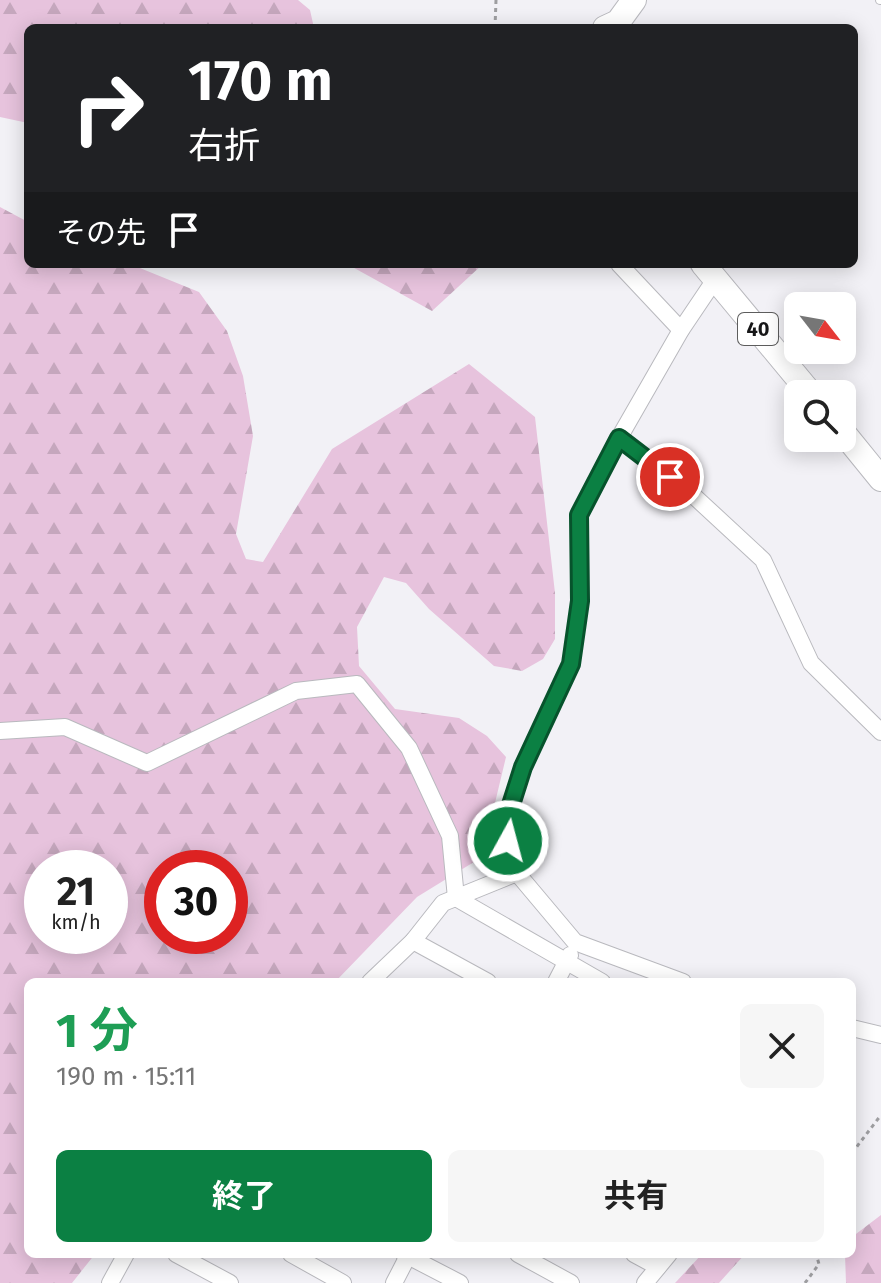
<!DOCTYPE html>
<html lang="ja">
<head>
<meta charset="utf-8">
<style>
	:root { --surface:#fff; --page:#f6f6f6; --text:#222; --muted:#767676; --accent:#0b8043 }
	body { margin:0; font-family:"Fira Sans","Noto Sans JP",sans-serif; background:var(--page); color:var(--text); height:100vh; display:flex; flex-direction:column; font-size:30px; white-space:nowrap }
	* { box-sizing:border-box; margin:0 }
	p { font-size:26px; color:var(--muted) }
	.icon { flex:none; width:44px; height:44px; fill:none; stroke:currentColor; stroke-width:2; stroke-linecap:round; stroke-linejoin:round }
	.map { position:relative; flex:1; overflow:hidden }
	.side { position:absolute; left:24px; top:978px; width:832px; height:280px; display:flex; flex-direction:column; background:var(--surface); border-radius:12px; box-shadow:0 4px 20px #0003 }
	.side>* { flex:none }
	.top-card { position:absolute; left:24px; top:24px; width:834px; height:244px; border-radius:12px; box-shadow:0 4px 20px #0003; background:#202124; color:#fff; overflow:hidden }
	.needle { width:52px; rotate:121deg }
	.tools { position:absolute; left:784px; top:292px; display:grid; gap:16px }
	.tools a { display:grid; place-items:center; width:72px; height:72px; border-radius:12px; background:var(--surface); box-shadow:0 4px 20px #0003; font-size:40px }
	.speed { position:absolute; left:24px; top:850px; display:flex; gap:16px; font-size:40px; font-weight:700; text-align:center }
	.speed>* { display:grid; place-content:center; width:104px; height:104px; border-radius:50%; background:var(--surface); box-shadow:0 4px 20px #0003; line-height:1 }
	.speed small { font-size:20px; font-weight:400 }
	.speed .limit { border:12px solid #d22; background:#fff; color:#111 }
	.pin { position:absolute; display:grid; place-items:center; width:68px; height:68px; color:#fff; margin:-34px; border:4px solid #fff; border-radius:50%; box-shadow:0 2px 8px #0007 }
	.me { position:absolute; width:88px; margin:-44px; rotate:7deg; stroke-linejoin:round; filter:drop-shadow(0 0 6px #0008) }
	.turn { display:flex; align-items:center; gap:28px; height:168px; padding:0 32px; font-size:36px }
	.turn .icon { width:104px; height:104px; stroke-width:2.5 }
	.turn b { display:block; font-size:56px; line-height:68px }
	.then { display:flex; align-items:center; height:76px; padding:0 32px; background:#0003; gap:16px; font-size:30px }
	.round { display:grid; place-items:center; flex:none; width:84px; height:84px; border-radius:12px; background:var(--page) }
	.summary { display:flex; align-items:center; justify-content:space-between; height:136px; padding:0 32px }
	h1 { font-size:48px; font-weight:700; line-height:60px; color:#1e9e55 }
	.cta { display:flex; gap:16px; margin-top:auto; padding:16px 32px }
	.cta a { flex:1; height:92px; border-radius:12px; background:var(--accent); color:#fff; font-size:32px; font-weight:700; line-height:92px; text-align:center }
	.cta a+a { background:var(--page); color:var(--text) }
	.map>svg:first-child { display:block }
	.forest { fill:url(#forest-firs); fill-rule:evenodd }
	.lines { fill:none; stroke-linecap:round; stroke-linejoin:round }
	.lane-casing { stroke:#b9b9be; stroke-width:10 }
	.street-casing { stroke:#b9b9be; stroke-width:18 }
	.primary-casing { stroke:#b9b9be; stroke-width:26 }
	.path { stroke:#9e9ea1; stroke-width:3; stroke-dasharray:4 4; stroke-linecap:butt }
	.lane { stroke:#fff; stroke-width:8 }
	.street { stroke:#fff; stroke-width:16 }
	.primary { stroke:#fff; stroke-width:24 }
	.route-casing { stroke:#07532c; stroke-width:20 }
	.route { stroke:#0b8043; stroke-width:14 }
	.labels { text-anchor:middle; stroke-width:7; stroke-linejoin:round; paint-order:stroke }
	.shield { fill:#fff; stroke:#5d5d5d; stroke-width:2 }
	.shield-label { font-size:20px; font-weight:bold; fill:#171718 }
</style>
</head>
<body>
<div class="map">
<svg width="881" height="1283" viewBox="0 0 881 1283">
	<defs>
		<pattern id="forest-firs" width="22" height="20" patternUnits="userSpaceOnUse" patternTransform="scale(2)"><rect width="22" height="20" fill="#e7c3dd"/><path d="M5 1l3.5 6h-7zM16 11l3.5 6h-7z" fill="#c5a7bd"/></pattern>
	</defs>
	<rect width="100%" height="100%" fill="#f2f1f6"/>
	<g class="forest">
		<polygon points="0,0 298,0 310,10 314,28 28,28 28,123 0,117"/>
		<path d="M0,207L28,222V264H130L199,292L227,331L243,376L253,436L236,534L246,559L263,562L332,449L469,364L535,417L555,593V639L543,659L522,671L494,666L429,609L406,583L384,577L357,627L359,666L395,709L459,718L487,736L506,757L482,857L417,897L335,982H28V1254H95L72,1283H0ZM42,868H110V936H42ZM162,868H230V936H162Z"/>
		<polygon points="347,264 483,264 432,311"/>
		<polygon points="881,1215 881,1283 846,1283 845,1254 852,1254 852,1237"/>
		<polygon points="702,1254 745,1254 719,1283 675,1283"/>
	</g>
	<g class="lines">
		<g class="lane-casing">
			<polyline id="lane" points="880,0 881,0"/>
		</g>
		<g class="street-casing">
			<g id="street">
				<polyline points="619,264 681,330"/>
				<polyline points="619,438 695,497 763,560 811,663 881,732"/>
				<polyline points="0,731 65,727 147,763 296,691 357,684 409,748 450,836 456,898 602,982"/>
				<polyline points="413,941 488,982"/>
				<polyline points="370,982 413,941 443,903 517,873"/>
				<polyline points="556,982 570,955"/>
				<polyline points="683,982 575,942 517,873 508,841 509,811 523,767 571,664 580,601 579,515 619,438 681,330 716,278"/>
				<polyline points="852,1028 881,1035"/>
				<polyline points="176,1254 230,1283"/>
				<polyline points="291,1254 343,1283"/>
				<polyline points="404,1254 460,1283"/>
				<polyline points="518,1254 571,1283"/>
				<polyline points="634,1254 658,1267"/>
				<polyline points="110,1283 126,1254"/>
				<polyline points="394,1283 409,1254"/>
				<polyline points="645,1283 669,1254"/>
			</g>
		</g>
		<g class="primary-casing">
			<g id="primary">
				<polyline points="605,28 618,22 634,0"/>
				<polyline points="703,264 811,394"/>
				<polyline points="842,431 881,479"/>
			</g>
		</g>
		<g class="path">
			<polyline points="495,28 496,0"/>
			<polyline points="852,1153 881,1115"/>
			<polyline points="805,1283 819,1264 816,1254"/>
		</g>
		<use href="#lane" class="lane"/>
		<use href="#street" class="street"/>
		<use href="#primary" class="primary"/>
	</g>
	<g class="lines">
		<g class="route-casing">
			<polyline id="route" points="508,841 509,811 523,767 571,664 580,601 579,515 619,438 670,477"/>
		</g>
		<use href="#route" class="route"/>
	</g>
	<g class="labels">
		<rect class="shield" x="738" y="313" width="40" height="32" rx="6"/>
		<g class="shield-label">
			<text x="758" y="336">40</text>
		</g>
	</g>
</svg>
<div class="tools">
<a><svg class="needle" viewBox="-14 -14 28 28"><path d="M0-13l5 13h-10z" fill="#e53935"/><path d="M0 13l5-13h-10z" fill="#767676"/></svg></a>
<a><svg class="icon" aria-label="search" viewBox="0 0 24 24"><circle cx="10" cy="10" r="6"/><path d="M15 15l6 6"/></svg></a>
</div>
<div class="speed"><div>21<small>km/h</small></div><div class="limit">30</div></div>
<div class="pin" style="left:670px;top:477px;background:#d93025"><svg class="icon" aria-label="arrive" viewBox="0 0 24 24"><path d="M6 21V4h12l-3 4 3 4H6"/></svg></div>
<svg class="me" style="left:508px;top:841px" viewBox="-20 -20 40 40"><circle r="17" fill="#0b8043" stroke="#fff" stroke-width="3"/><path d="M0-11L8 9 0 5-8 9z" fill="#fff"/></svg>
<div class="top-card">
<div class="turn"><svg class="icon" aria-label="right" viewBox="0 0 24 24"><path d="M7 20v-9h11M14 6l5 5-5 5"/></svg><div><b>170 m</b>右折</div></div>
<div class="then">その先<svg class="icon" aria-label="arrive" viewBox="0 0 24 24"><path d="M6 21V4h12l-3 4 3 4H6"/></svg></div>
</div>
<section class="side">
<div class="summary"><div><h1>1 分</h1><p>190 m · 15:11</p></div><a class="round"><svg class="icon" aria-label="close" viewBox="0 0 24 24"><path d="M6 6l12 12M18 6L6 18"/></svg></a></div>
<div class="cta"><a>終了</a><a>共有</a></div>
</section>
</div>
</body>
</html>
